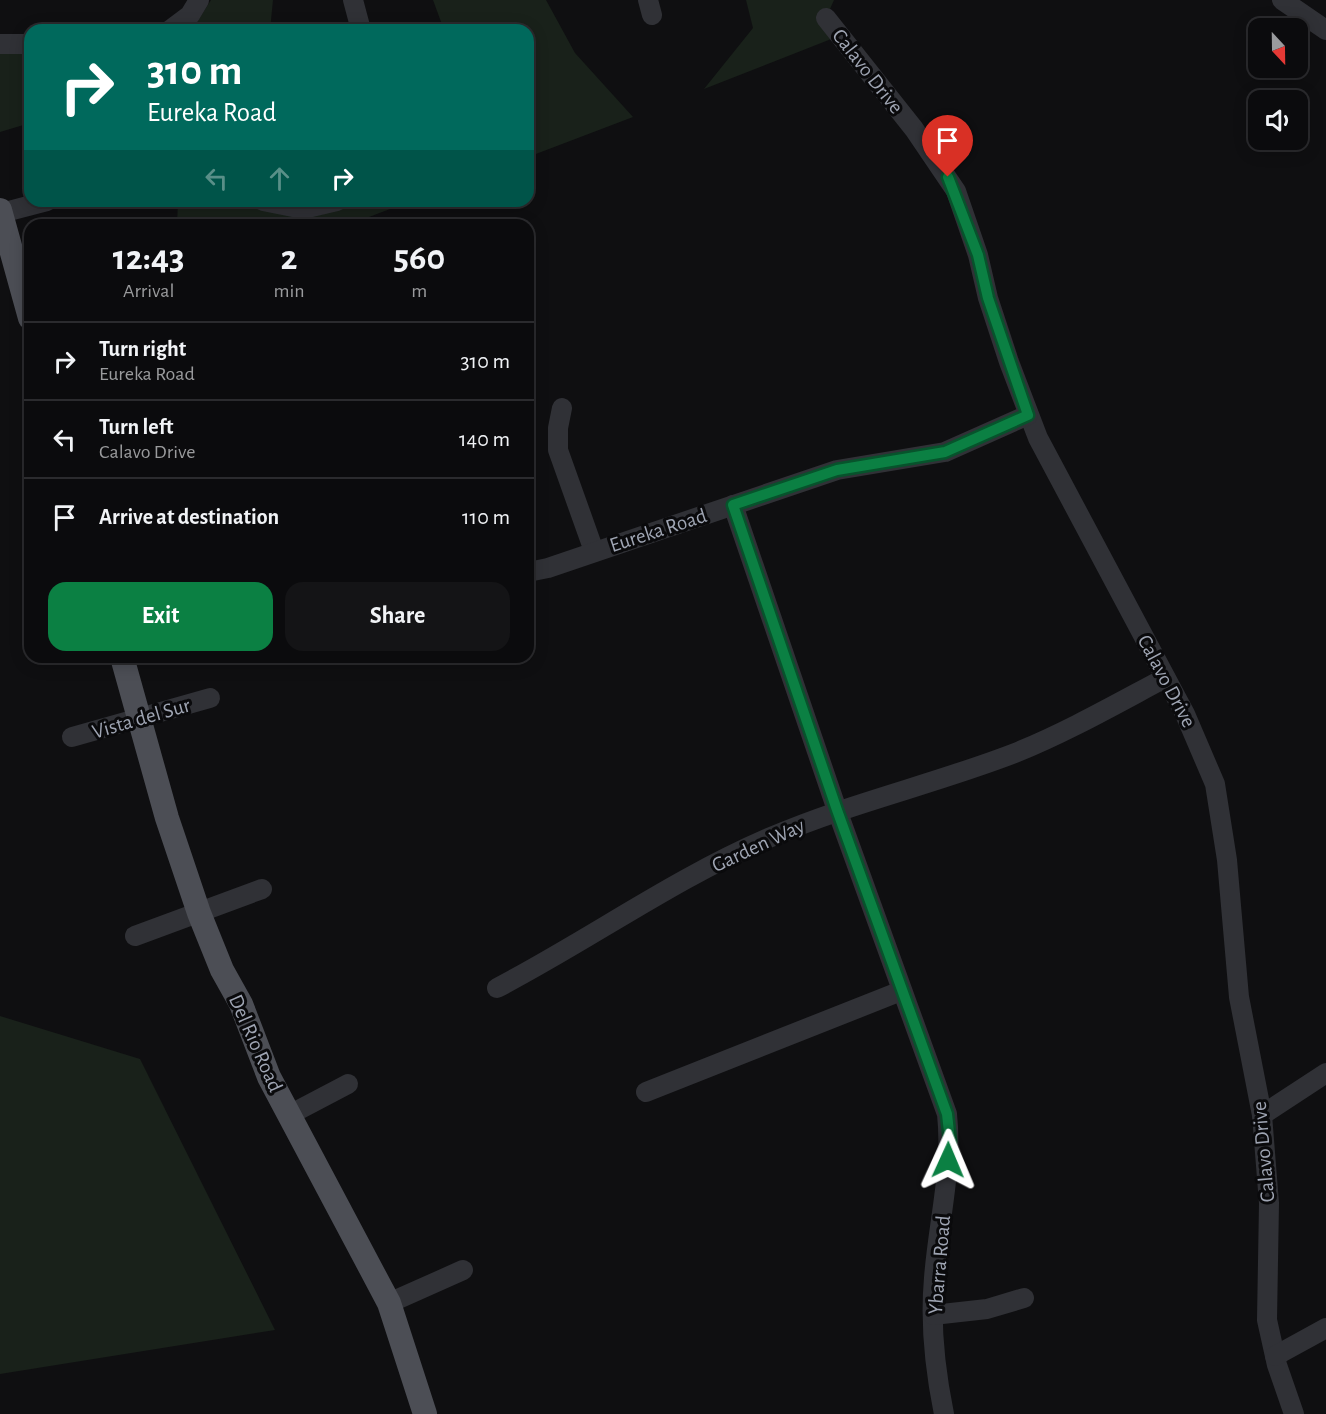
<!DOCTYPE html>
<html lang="en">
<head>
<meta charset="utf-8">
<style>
	:root { --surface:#0b0b0d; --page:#141416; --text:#f1f3f6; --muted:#9a9b9d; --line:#2b2b2e; --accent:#0b8043 }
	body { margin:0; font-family:"Alegreya Sans",sans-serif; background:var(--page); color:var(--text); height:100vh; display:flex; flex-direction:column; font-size:22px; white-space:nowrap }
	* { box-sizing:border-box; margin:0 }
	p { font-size:20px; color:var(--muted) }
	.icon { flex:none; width:33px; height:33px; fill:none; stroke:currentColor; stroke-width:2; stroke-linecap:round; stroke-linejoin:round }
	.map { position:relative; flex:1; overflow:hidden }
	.sheet { position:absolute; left:24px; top:219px; width:510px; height:444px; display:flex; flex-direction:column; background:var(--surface); border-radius:18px; box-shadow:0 3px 15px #0003,0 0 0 2px var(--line) }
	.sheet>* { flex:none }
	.top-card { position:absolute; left:24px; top:24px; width:510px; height:183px; border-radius:18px; box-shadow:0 3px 15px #0003,0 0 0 2px var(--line); background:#00695c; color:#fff; overflow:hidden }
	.needle { width:39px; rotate:158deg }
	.tools { position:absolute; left:1248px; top:18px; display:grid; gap:12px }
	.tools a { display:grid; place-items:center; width:60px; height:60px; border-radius:12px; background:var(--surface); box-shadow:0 3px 15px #0003,0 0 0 2px var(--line); font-size:30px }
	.pin { position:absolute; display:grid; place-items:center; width:51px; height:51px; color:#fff; margin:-62px -26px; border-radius:50% 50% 50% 0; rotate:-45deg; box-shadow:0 0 6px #0007 }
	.pin .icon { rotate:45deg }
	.me { position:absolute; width:66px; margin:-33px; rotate:1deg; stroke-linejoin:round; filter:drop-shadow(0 0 4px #0008) }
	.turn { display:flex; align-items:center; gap:21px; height:126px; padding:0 24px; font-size:27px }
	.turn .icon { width:78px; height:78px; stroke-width:2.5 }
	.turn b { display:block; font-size:42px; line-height:51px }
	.lanes { display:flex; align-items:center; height:57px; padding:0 24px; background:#0003; justify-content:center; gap:30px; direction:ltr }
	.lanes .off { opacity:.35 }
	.eta { display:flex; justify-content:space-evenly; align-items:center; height:102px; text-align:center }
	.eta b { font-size:36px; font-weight:600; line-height:42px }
	.primary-button { display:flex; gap:12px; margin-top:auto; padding:12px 24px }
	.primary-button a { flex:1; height:69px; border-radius:18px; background:var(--accent); color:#fff; font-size:24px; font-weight:600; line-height:69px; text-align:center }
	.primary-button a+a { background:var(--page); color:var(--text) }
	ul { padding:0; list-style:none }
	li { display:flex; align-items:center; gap:18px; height:78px; padding:0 24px; border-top:2px solid var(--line) }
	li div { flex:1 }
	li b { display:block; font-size:22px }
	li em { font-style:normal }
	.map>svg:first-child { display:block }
	.green { fill:#19211a }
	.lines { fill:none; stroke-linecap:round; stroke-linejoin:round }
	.minor { stroke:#303136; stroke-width:20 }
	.major { stroke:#4c4e55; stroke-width:24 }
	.route-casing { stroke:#07532c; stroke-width:15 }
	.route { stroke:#0b8043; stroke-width:10 }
	.labels { text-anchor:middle; stroke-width:6; stroke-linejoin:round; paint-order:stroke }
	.street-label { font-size:21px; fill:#9fa5b3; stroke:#0a0a0c }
</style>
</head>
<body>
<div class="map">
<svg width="1326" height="1414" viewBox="0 0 1326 1414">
	<rect width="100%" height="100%" fill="#0f0f11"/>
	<g class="green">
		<polygon points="211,0 273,0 270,30 192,30"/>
		<polygon points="433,0 546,0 575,53 633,117 528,157 528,30 444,30"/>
		<polygon points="746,0 834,0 826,18 844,34 704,89 753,28"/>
		<polygon points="30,52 30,123 0,132 0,53"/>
		<polygon points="178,201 411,201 348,225 177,225"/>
		<polygon points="0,1016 140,1059 275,1330 0,1374"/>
	</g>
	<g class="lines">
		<g class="minor">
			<polyline points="353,0 361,30"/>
			<polyline points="648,0 652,15"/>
			<polyline points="1282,0 1326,30"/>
			<polyline points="826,18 914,129 956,191 978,255 988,298 1009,362 1038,438 1185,714 1215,784 1227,860 1239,997 1262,1115 1269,1203 1267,1320 1277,1365 1294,1414"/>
			<polyline points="170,30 190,15 199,0"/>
			<polyline points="0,44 30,44"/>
			<polyline points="263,201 303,209 337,201"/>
			<polyline points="1,213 47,201"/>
			<polyline points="562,408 558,428 558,450 594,551"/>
			<path d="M733,505L837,810L947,1114C953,1170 938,1223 934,1278C930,1323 935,1370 944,1414"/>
			<polyline points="528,572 548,568 837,470 945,452 1028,415"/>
			<polyline points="72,737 210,698"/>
			<polyline points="135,936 262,889"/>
			<path d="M497,988C589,940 675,878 771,837C850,803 935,784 1015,753C1067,732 1116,704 1165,678"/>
			<polyline points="646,1092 901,991"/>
			<polyline points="289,1115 348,1084"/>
			<polyline points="1262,1115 1326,1073"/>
			<polyline points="389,1303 463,1270"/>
			<polyline points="933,1315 987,1309 1024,1298"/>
			<polyline points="1275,1356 1326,1328"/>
		</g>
		<g class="major">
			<polyline points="0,210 30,318"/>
			<polyline points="122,657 167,818 199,913 222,970 241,1004 269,1077 389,1303 425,1414"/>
		</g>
	</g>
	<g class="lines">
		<g class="route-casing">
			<polyline id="route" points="948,177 978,255 988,298 1028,415 945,452 837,470 733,505 837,810 947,1114 950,1141 948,1160"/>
		</g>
		<use href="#route" class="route"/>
	</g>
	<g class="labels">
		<g class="street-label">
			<text transform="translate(868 71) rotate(52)" y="7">Calavo Drive</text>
			<text transform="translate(658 530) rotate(-18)" y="7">Eureka Road</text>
			<text transform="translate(1167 681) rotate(62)" y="7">Calavo Drive</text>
			<text transform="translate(141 718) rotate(-16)" y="7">Vista del Sur</text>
			<text transform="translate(758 845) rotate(-25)" y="7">Garden Way</text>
			<text transform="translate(256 1043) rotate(66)" y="7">Del Rio Road</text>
			<text transform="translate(1263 1152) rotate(-95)" y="7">Calavo Drive</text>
			<text transform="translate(939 1265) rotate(-85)" y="7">Ybarra Road</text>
		</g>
	</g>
</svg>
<div class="tools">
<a><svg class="needle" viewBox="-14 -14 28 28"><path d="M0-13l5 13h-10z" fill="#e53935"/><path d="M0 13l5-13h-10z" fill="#9a9b9d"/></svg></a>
<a><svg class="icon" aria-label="sound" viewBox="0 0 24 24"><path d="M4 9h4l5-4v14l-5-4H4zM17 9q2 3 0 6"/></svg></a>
</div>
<div class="pin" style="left:948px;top:177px;background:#d93025"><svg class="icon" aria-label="arrive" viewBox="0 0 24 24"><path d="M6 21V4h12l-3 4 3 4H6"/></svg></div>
<svg class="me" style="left:948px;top:1160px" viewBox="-20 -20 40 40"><path d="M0-17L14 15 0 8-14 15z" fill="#0b8043" stroke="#fff" stroke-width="4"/></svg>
<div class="top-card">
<div class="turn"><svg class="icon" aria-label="right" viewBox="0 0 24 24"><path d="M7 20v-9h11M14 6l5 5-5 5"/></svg><div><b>310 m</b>Eureka Road</div></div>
<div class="lanes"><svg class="icon off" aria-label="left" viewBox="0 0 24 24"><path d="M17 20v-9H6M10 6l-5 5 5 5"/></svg><svg class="icon off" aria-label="ahead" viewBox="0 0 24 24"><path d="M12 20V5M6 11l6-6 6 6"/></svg><svg class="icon" aria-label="right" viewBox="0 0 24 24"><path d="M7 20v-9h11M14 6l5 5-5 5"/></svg></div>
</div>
<section class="sheet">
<div class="eta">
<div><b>12:43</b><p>Arrival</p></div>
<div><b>2</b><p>min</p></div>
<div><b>560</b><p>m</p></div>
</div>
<ul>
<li><svg class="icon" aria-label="right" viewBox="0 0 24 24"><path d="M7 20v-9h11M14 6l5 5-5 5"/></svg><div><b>Turn right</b><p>Eureka Road</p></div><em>310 m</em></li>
<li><svg class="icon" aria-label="left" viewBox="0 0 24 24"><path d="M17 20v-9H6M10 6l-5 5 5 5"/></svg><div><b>Turn left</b><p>Calavo Drive</p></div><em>140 m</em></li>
<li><svg class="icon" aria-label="arrive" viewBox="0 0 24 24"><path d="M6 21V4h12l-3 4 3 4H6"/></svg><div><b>Arrive at destination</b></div><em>110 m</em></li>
</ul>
<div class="primary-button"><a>Exit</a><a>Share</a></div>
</section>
</div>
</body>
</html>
